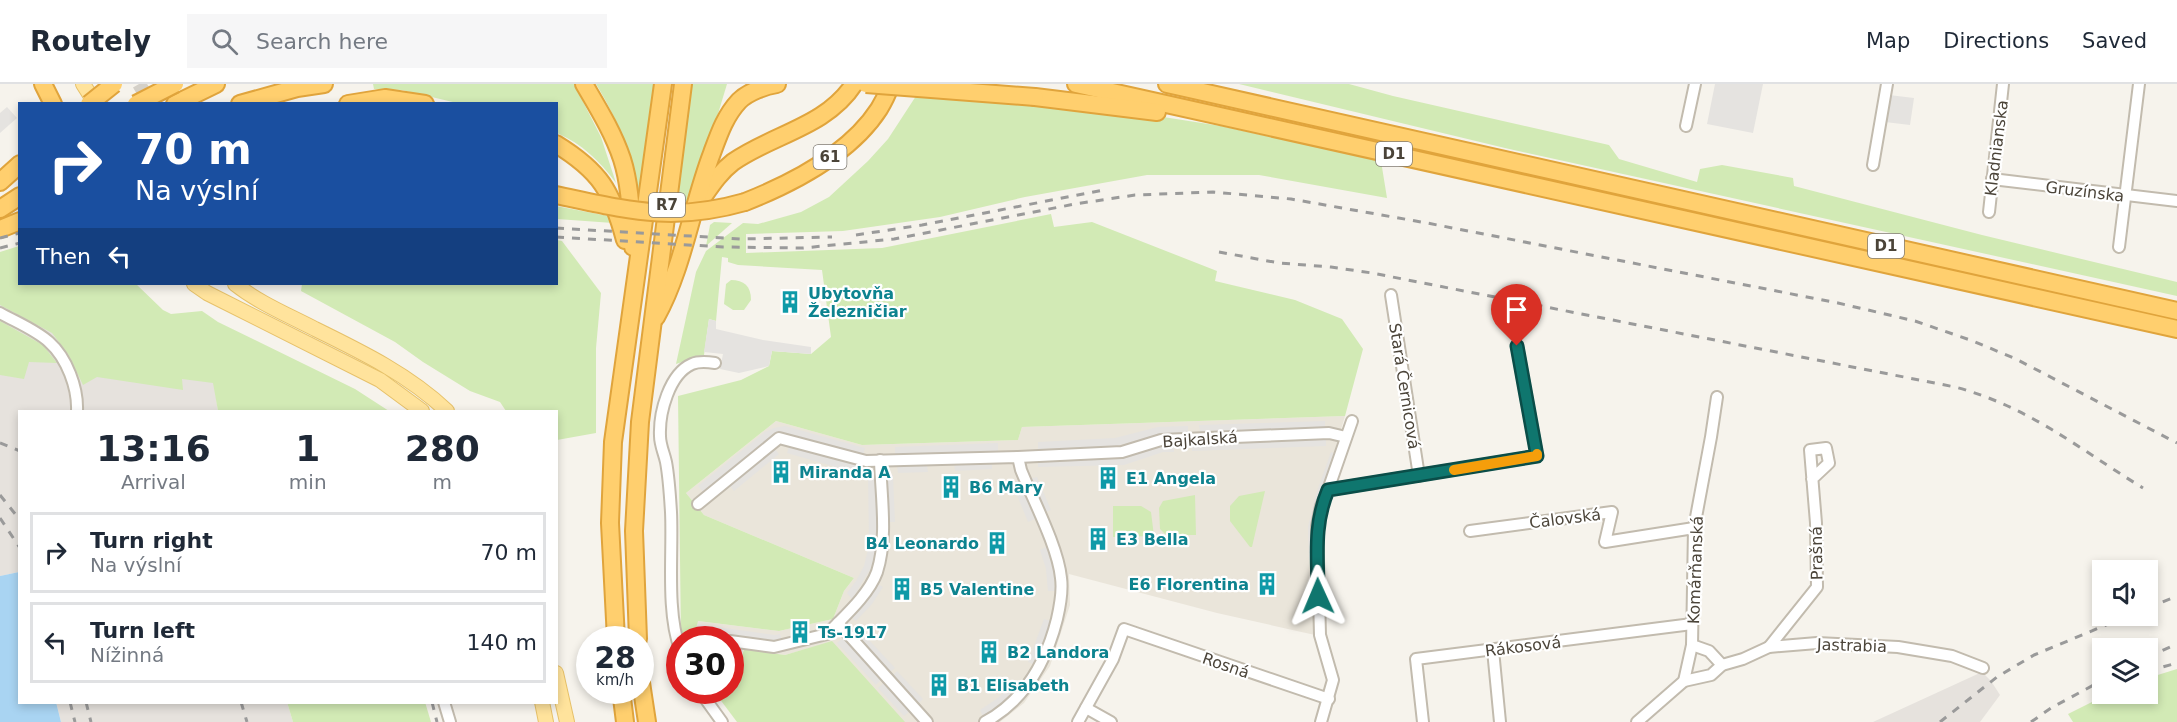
<!DOCTYPE html>
<html lang="en">
<head>
<meta charset="utf-8">
<style>
	:root { --surface:#fff; --page:#f6f6f7; --text:#1f2937; --muted:#747a83; --line:#e0e1e3 }
	body { margin:0; font-family:"DejaVu Sans",sans-serif; background:var(--page); color:var(--text); height:100vh; display:flex; flex-direction:column; font-size:22px; white-space:nowrap }
	* { box-sizing:border-box; margin:0 }
	p { font-size:20px; color:var(--muted) }
	.icon { flex:none; width:33px; height:33px; fill:none; stroke:currentColor; stroke-width:2; stroke-linecap:round; stroke-linejoin:round }
	.map { position:relative; flex:1; overflow:hidden }
	.sheet { position:absolute; left:18px; top:326px; width:540px; height:294px; display:flex; flex-direction:column; background:var(--surface); border-radius:0px; box-shadow:0 3px 9px #0003 }
	.sheet>* { flex:none }
	.guide { position:absolute; left:18px; top:18px; width:540px; height:183px; border-radius:0px; box-shadow:0 3px 9px #0003; background:#1a4fa0; color:#fff; overflow:hidden }
	.tools { position:absolute; left:2092px; top:476px; display:grid; gap:12px }
	.tools a { display:grid; place-items:center; width:66px; height:66px; border-radius:0px; background:var(--surface); box-shadow:0 3px 9px #0003; font-size:30px }
	.speed { position:absolute; left:576px; top:542px; display:flex; gap:12px; font-size:30px; font-weight:700; text-align:center }
	.speed>* { display:grid; place-content:center; width:78px; height:78px; border-radius:50%; background:var(--surface); box-shadow:0 3px 9px #0003; line-height:1 }
	.speed small { font-size:15px; font-weight:400 }
	.speed .limit { border:9px solid #d22; background:#fff; color:#111 }
	.pin { position:absolute; display:grid; place-items:center; width:51px; height:51px; color:#fff; margin:-62px -26px; border-radius:50% 50% 50% 0; rotate:-45deg; box-shadow:0 0 6px #0007 }
	.pin .icon { rotate:45deg }
	.me { position:absolute; width:66px; margin:-33px; rotate:359deg; stroke-linejoin:round; filter:drop-shadow(0 0 4px #0008) }
	.turn { display:flex; align-items:center; gap:21px; height:126px; padding:0 18px; font-size:27px }
	.turn .icon { width:78px; height:78px; stroke-width:2.5 }
	.turn b { display:block; font-size:42px; line-height:51px }
	.then { display:flex; align-items:center; height:57px; padding:0 18px; background:#0003; gap:12px; font-size:22px }
	.eta { display:flex; justify-content:space-evenly; align-items:center; height:102px; text-align:center }
	.eta b { font-size:36px; font-weight:600; line-height:42px }
	ul { padding:0; list-style:none }
	li { display:flex; align-items:center; gap:18px; height:81px; margin:0 12px 9px; padding:0 6px; border:3px solid var(--line); border-radius:0px }
	li div { flex:1 }
	li b { display:block; font-size:22px }
	li em { font-style:normal }
	header { display:flex; align-items:center; gap:36px; box-sizing:border-box; height:84px; padding:0 30px; background:var(--surface); border-bottom:2px solid var(--line) }
	header strong { font-size:28px }
	nav { display:flex; gap:33px; margin-inline-start:auto; font-size:21px }
	.search { width:420px; height:54px; background:var(--page); display:flex; align-items:center; gap:15px; box-sizing:border-box; padding:0 21px; border-radius:0px; color:var(--muted); font-size:22px }
	.map>svg:first-child { display:block }
	.residential { fill:#eae5da }
	.industrial { fill:#e6e2dd }
	.green { fill:#d2eab5 }
	.parking { fill:#e5e3e0 }
	.water { fill:#a9d4f2 }
	.lines { fill:none; stroke-linecap:round; stroke-linejoin:round }
	.major-tunnel { stroke:#d4d0c8; stroke-width:14; stroke-dasharray:14 7; stroke-linecap:butt }
	.minor-casing { stroke:#c2bbae; stroke-width:14 }
	.major-casing { stroke:#e6c16a; stroke-width:16 }
	.highway-casing { stroke:#e0a43c; stroke-width:20 }
	.minor { stroke:#fff; stroke-width:10 }
	.major { stroke:#ffe39c; stroke-width:14 }
	.highway { stroke:#ffcf6e; stroke-width:16 }
	.rail { stroke:#9a9a9a; stroke-width:3; stroke-dasharray:8 8; stroke-linecap:butt }
	.highway-bridge-casing { stroke:#e0a43c; stroke-width:20; stroke-linecap:butt }
	.highway-bridge { stroke:#ffcf6e; stroke-width:16 }
	.route-casing { stroke:#0a4d48; stroke-width:15 }
	.route { stroke:#0f766e; stroke-width:10 }
	.slow { stroke:#f59e0b; stroke-width:10 }
	.labels { text-anchor:middle; stroke-width:4.5; stroke-linejoin:round; paint-order:stroke }
	.shield { fill:#fff; stroke:#817c74; stroke-width:1.5 }
	.shield-label { font-size:15px; font-weight:bold; fill:#4b4439 }
	.street-label { font-size:16px; fill:#4b4439; stroke:#fff }
	.culture-label { font-size:16px; font-weight:bold; fill:#0d838f; stroke:#fff; text-anchor:start }
</style>
</head>
<body>
<header>
<strong>Routely</strong>
<div class="search"><svg class="icon" aria-label="search" viewBox="0 0 24 24"><circle cx="10" cy="10" r="6"/><path d="M15 15l6 6"/></svg>Search here</div>
<nav><a>Map</a><a>Directions</a><a>Saved</a></nav>
</header>
<div class="map">
<svg width="2177" height="638" viewBox="0 0 2177 638">
	<rect width="100%" height="100%" fill="#f6f3ec"/>
	<polygon class="residential" points="1345,332 1313,441 1315,551 1217,529 1069,490 1070,521 1050,582 1024,619 1000,638 769,638 821,561 785,571 743,565 730,555 695,555 698,537 779,547 833,535 844,507 854,494 704,431 686,409 776,337 862,361 1018,356 1022,343"/>
	<g class="industrial">
		<polygon points="0,204 96,255 214,299 218,327 20,327 19,488 0,492"/>
		<polygon points="1982,588 1991,597 2000,611 1980,638 1873,638"/>
		<polygon points="56,618 287,618 293,638 61,638"/>
	</g>
	<g class="green">
		<path d="M373,0H574L601,53L616,99C600,77 582,60 557,49L556,20L457,19L402,6L374,5Z"/>
		<path d="M596,0H657L643,110L636,109C628,63 620,40 596,0Z"/>
		<polygon points="690,0 727,0 692,116 677,119"/>
		<polygon points="1239,0 1349,0 1393,12 1609,61 1619,75 1697,98 1700,85 1722,81 1793,94 1794,102 1982,151 2177,198 2177,212 1505,64"/>
		<polygon points="916,12 1099,23 1221,42 1381,77 1387,114 1259,91 1147,91 1025,113 940,133 843,147 746,150 746,169 882,164 1051,130 1054,143 1092,138 1217,187 1215,197 1295,216 1342,235 1363,265 1345,332 1022,343 1018,356 862,361 776,337 686,409 704,431 854,494 844,507 833,535 779,547 698,537 695,555 681,555 678,312 741,296 769,282 772,267 811,270 831,253 822,186 738,181 728,178 728,174 722,173 716,237 709,235 704,271 676,280 696,188 706,167 743,139 758,140 801,128 829,113 868,77 888,55"/>
		<polygon points="556,122 608,132 613,139 557,135"/>
		<polygon points="714,138 732,139 706,162 710,141"/>
		<polygon points="557,156 562,157 601,209 596,264 596,349 557,356 556,327 506,327 500,318 470,307 423,278 395,258 301,207 302,200 556,200"/>
		<polygon points="19,162 20,200 136,200 163,226 171,230 202,227 218,238 355,305 389,327 218,327 213,299 182,295 183,306 97,293 83,301 68,270 52,249 0,221 0,168"/>
		<path d="M731,196C744,196 751,202 751,216L744,226H733L724,220L726,200Z"/>
		<polygon points="0,237 43,261 57,279 29,278 24,295 0,291"/>
		<polygon points="1265,407 1252,463 1250,463 1230,437 1230,422 1239,412"/>
		<polygon points="1195,411 1196,451 1166,451 1160,445 1159,424 1163,417"/>
		<polygon points="1113,422 1141,422 1151,428 1154,452 1113,453"/>
		<polygon points="832,557 905,638 737,638 713,606 730,606 731,571 742,572 744,565 785,571"/>
		<polygon points="2177,585 2177,638 2073,638 2068,630 2110,609 2148,609 2148,594"/>
		<polygon points="287,618 425,618 431,638 293,638"/>
	</g>
	<g class="parking">
		<polygon points="1715,0 1763,0 1753,49 1707,40"/>
		<polygon points="1889,11 1914,14 1910,41 1885,38"/>
		<polygon points="7,23 17,34 0,49 0,29"/>
		<polygon points="709,235 716,237 716,245 763,256 811,263 811,270 772,267 769,282 739,289 720,285 723,270 704,268"/>
		<polygon points="1325,337 1325,344 1200,349 1199,341"/>
		<polygon points="785,342 865,364 863,372 787,350 776,351 703,408 698,402 765,348 774,344"/>
		<polygon points="1188,342 1188,349 1160,350 1116,362 1038,365 1038,358 1115,354 1158,343"/>
		<polygon points="1326,355 1326,362 1192,367 1192,360"/>
		<polygon points="998,359 998,367 895,371 895,363"/>
		<polygon points="1174,360 1174,368 1163,368 1124,381 1038,383 1038,375"/>
		<polygon points="789,362 862,382 860,390 787,369"/>
		<polygon points="774,364 779,370 734,407 729,401"/>
		<polygon points="1331,368 1334,369 1319,413 1312,444 1312,476 1309,476 1308,443 1315,413"/>
		<polygon points="992,378 992,385 955,387 954,379"/>
		<polygon points="927,381 928,388 898,389 897,382"/>
		<polygon points="868,389 875,389 877,462 871,484 852,515 847,509 856,497 864,482 869,461"/>
		<polygon points="893,391 895,438 888,438 886,396 886,392"/>
		<polygon points="1037,393 1051,426 1044,429 1030,395"/>
		<polygon points="1019,396 1035,435 1028,438 1012,399"/>
		<polygon points="1046,463 1053,484 1055,507 1048,507 1046,485 1040,466"/>
		<polygon points="876,499 883,503 872,520 856,537 850,532"/>
		<polygon points="1044,535 1051,537 1035,581 1028,578"/>
		<polygon points="697,540 775,551 780,550 782,557 773,558 745,555 742,572 731,571 730,555 695,555"/>
		<polygon points="856,542 895,584 889,589 851,547"/>
		<polygon points="843,554 881,596 876,601 837,559"/>
		<polygon points="897,587 923,615 918,620 892,592"/>
		<polygon points="884,599 910,627 904,632 878,604"/>
		<polygon points="1013,600 1019,605 1000,622 983,633 980,626 998,614"/>
	</g>
	<polygon class="water" points="19,488 20,618 56,618 61,638 0,638 0,492"/>
	<g class="lines">
		<polyline class="major-tunnel" points="139,0 151,20"/>
		<g class="minor-casing">
			<g id="minor">
				<polyline points="1686,42 1695,0"/>
				<polyline points="1873,81 1887,0"/>
				<polyline points="1992,95 2177,117"/>
				<polyline points="1989,128 2003,0"/>
				<polyline points="2119,163 2139,0"/>
				<polyline points="1391,211 1419,392"/>
				<path d="M0,229C16,238 36,246 49,258C67,274 78,304 77,327"/>
				<polyline points="1018,373 1122,368 1161,356 1329,349 1346,353"/>
				<path d="M880,376C881,412 888,453 877,488C870,507 852,525 838,539L927,638"/>
				<polyline points="1328,406 1352,337"/>
				<path d="M698,420L779,354L866,377L1018,373L1021,386C1033,416 1058,463 1061,494C1063,508 1060,522 1057,535C1046,579 1025,616 985,638"/>
				<polyline points="1470,447 1612,428 1605,458 1694,444"/>
				<polyline points="698,553 713,555"/>
				<polyline points="730,557 774,563 827,550 838,539"/>
				<polyline points="1692,561 1709,567 1722,581"/>
				<polyline points="1769,563 1817,503 1816,439 1810,366 1826,364 1829,379 1812,395"/>
				<path d="M680,565C666,527 673,469 671,428C670,412 669,394 666,378C664,369 660,361 660,352C659,329 669,290 692,280C699,277 708,278 715,279"/>
				<polyline points="1493,566 1500,638"/>
				<polyline points="1684,597 1711,591 1722,581 1743,575 1769,563 1817,559 1898,563 1952,572 1983,584"/>
				<polyline points="699,606 722,638"/>
				<polyline points="444,618 450,638"/>
				<polyline points="1086,624 1111,638"/>
				<polyline points="1078,638 1113,575 1124,545 1329,615"/>
				<polyline points="1321,638 1333,596 1320,551 1319,512 1317,442 1321,422 1328,406 1537,372 1517,262"/>
				<polyline points="1423,638 1416,575 1692,540"/>
				<polyline points="1637,638 1684,597 1692,561 1694,444 1711,353 1717,313"/>
			</g>
		</g>
		<g class="major-casing">
			<g id="major">
				<polyline points="83,0 90,11"/>
				<polyline points="194,200 207,209 380,296 422,327"/>
				<path d="M235,200C259,219 288,231 315,245C362,268 409,291 447,327"/>
				<polyline points="556,589 567,638"/>
				<polyline points="542,618 546,638"/>
			</g>
		</g>
		<g class="highway-casing">
			<g id="highway">
				<polyline points="43,0 53,20"/>
				<path d="M584,0C598,24 613,48 622,75C631,103 631,135 633,163"/>
				<polyline points="1076,0 2177,245"/>
				<polyline points="1167,0 2177,227"/>
				<polyline points="1035,13 1157,28"/>
				<polyline points="175,20 216,0"/>
				<polyline points="240,20 297,4 324,0"/>
				<polyline points="348,20 385,14 425,20"/>
				<path d="M556,60C600,87 612,107 625,156"/>
				<polyline points="0,98 20,80"/>
				<path d="M703,113C712,100 720,88 733,78C773,50 826,43 854,0"/>
				<path d="M745,118C793,99 850,70 879,25C884,17 888,8 891,0"/>
				<polyline points="0,125 20,112"/>
				<polyline points="0,145 20,137"/>
				<path d="M656,233C683,185 692,121 712,69C719,50 725,32 739,17C748,8 765,2 777,0"/>
				<polyline points="616,555 610,439 613,358 663,0"/>
				<polyline points="638,555 634,447 640,338 683,0"/>
				<polyline points="640,592 647,638"/>
				<polyline points="621,606 625,638"/>
			</g>
		</g>
		<use href="#minor" class="minor"/>
		<use href="#major" class="major"/>
		<use href="#highway" class="highway"/>
		<g class="rail">
			<polyline points="556,144 740,155 832,153"/>
			<polyline points="856,151 922,141 1104,106"/>
			<polyline points="556,153 723,163 803,164 894,155 1075,120 1135,111 1213,108 1291,115 1427,139 1838,219 1915,237 1973,257 2016,275 2177,359"/>
			<polyline points="0,154 20,149"/>
			<polyline points="0,164 20,159"/>
			<path d="M1219,168L1279,179L1331,183L1372,189L1955,303C2030,323 2079,365 2143,404"/>
			<polyline points="0,359 20,367"/>
			<polyline points="0,411 20,436"/>
			<polyline points="0,434 20,464"/>
			<polyline points="2148,524 2177,512"/>
			<polyline points="2148,573 2177,560"/>
			<polyline points="2148,587 2177,579"/>
			<polyline points="70,618 75,638"/>
			<polyline points="86,618 91,638"/>
			<polyline points="241,618 247,638"/>
			<polyline points="432,618 437,638"/>
			<polyline points="1940,638 1997,593 2034,571 2130,531"/>
			<polyline points="2031,638 2051,624 2103,596"/>
		</g>
		<g class="highway-bridge-casing">
			<g id="highway-bridge">
				<polyline points="866,0 1035,13"/>
				<polyline points="89,20 114,0"/>
				<polyline points="136,20 175,0"/>
				<path d="M556,111C628,126 672,139 745,118"/>
			</g>
		</g>
		<use href="#highway-bridge" class="highway-bridge"/>
	</g>
	<g class="lines">
		<g class="route-casing">
			<path id="route" d="M1318,512C1318,473 1313,442 1328,406L1537,372L1517,262"/>
		</g>
		<use href="#route" class="route"/>
		<polyline class="slow" points="1454,386 1537,372 1537,370"/>
	</g>
	<defs>
		<g id="building-bare" transform="scale(1.8)"><path d="M-4-6H4V6H1V3H-1V6H-4ZM-2.5-4.3h1.7v1.8h-1.7ZM.8-4.3h1.7v1.8H.8ZM-2.5-1h1.7V.8h-1.7ZM.8-1h1.7V.8H.8Z" fill="#0f9aa8" stroke="#fff" stroke-width="2.5" paint-order="stroke"/></g>
	</defs>
	<g fill-rule="evenodd">
		<use href="#building-bare" x="790" y="218"/>
		<use href="#building-bare" x="781" y="388"/>
		<use href="#building-bare" x="1108" y="394"/>
		<use href="#building-bare" x="951" y="403"/>
		<use href="#building-bare" x="1098" y="455"/>
		<use href="#building-bare" x="997" y="459"/>
		<use href="#building-bare" x="1267" y="500"/>
		<use href="#building-bare" x="902" y="505"/>
		<use href="#building-bare" x="800" y="548"/>
		<use href="#building-bare" x="989" y="568"/>
		<use href="#building-bare" x="939" y="601"/>
	</g>
	<g class="labels">
		<g class="shield">
			<rect x="1376" y="58" width="36" height="24" rx="4.5"/>
			<rect x="813.5" y="61" width="33" height="24" rx="4.5"/>
			<rect x="649" y="109" width="36" height="24" rx="4.5"/>
			<rect x="1868" y="150" width="36" height="24" rx="4.5"/>
		</g>
		<g class="shield-label">
			<text x="1394" y="75">D1</text>
			<text x="830" y="78">61</text>
			<text x="667" y="126">R7</text>
			<text x="1886" y="167">D1</text>
		</g>
		<g class="street-label">
			<text transform="translate(1996 64) rotate(-83)" y="6">Kladnianska</text>
			<text transform="translate(2085 107) rotate(7)" y="6">Gruzínska</text>
			<text transform="translate(1405 302) rotate(81)" y="6">Stará Černicová</text>
			<text transform="translate(1200 355) rotate(-4)" y="6">Bajkalská</text>
			<text transform="translate(1565 434) rotate(-7)" y="6">Čalovská</text>
			<text transform="translate(1816 469) rotate(-91)" y="6">Prašná</text>
			<text transform="translate(1695 486) rotate(-88)" y="6">Komárňanská</text>
			<text transform="translate(1852 561) rotate(2)" y="6">Jastrabia</text>
			<text transform="translate(1523 562) rotate(-7)" y="6">Rákosová</text>
			<text transform="translate(1226 581) rotate(19)" y="6">Rosná</text>
		</g>
		<g class="culture-label">
			<text x="808" y="215">Ubytovňa<tspan x="808" dy="18">Železničiar</tspan></text>
			<text x="799" y="394">Miranda A</text>
			<text x="1126" y="400">E1 Angela</text>
			<text x="969" y="409">B6 Mary</text>
			<text x="1116" y="461">E3 Bella</text>
			<text x="979" y="465" text-anchor="end">B4 Leonardo</text>
			<text x="1249" y="506" text-anchor="end">E6 Florentina</text>
			<text x="920" y="511">B5 Valentine</text>
			<text x="818" y="554">Ts-1917</text>
			<text x="1007" y="574">B2 Landora</text>
			<text x="957" y="607">B1 Elisabeth</text>
		</g>
	</g>
</svg>
<div class="tools">
<a><svg class="icon" aria-label="sound" viewBox="0 0 24 24"><path d="M4 9h4l5-4v14l-5-4H4zM17 9q2 3 0 6"/></svg></a>
<a><svg class="icon" aria-label="layers" viewBox="0 0 24 24"><path d="M12 4l9 5-9 5-9-5zM3 14l9 5 9-5"/></svg></a>
</div>
<div class="speed"><div>28<small>km/h</small></div><div class="limit">30</div></div>
<div class="pin" style="left:1517px;top:262px;background:#d93025"><svg class="icon" aria-label="arrive" viewBox="0 0 24 24"><path d="M6 21V4h12l-3 4 3 4H6"/></svg></div>
<svg class="me" style="left:1318px;top:512px" viewBox="-20 -20 40 40"><path d="M0-17L14 15 0 8-14 15z" fill="#0f766e" stroke="#fff" stroke-width="4"/></svg>
<div class="guide">
<div class="turn"><svg class="icon" aria-label="right" viewBox="0 0 24 24"><path d="M7 20v-9h11M14 6l5 5-5 5"/></svg><div><b>70 m</b>Na výslní</div></div>
<div class="then">Then<svg class="icon" aria-label="left" viewBox="0 0 24 24"><path d="M17 20v-9H6M10 6l-5 5 5 5"/></svg></div>
</div>
<section class="sheet">
<div class="eta">
<div><b>13:16</b><p>Arrival</p></div>
<div><b>1</b><p>min</p></div>
<div><b>280</b><p>m</p></div>
</div>
<ul>
<li><svg class="icon" aria-label="right" viewBox="0 0 24 24"><path d="M7 20v-9h11M14 6l5 5-5 5"/></svg><div><b>Turn right</b><p>Na výslní</p></div><em>70 m</em></li>
<li><svg class="icon" aria-label="left" viewBox="0 0 24 24"><path d="M17 20v-9H6M10 6l-5 5 5 5"/></svg><div><b>Turn left</b><p>Nížinná</p></div><em>140 m</em></li>
</ul>
</section>
</div>
</body>
</html>
